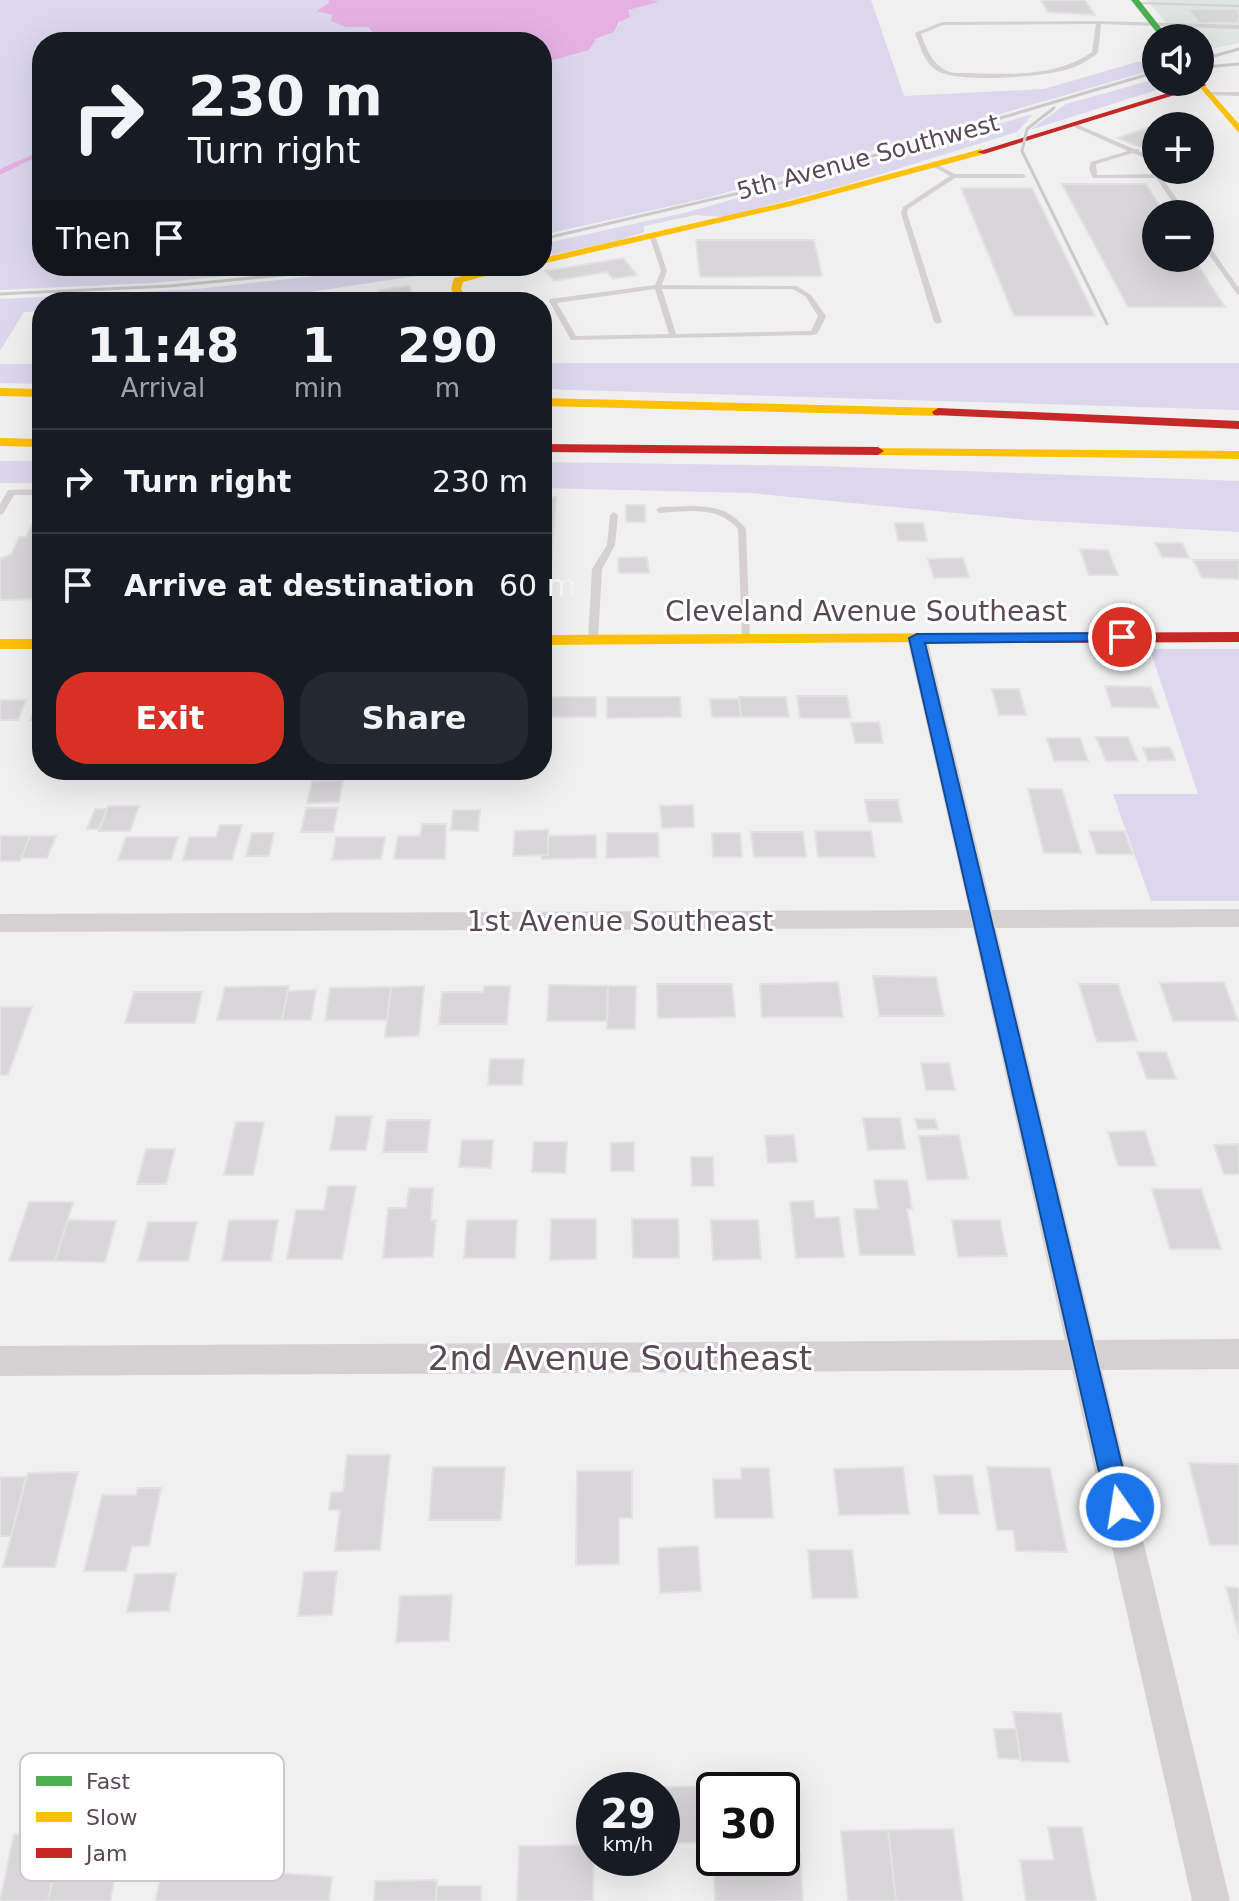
<!DOCTYPE html>
<html lang="en">
<head>
<meta charset="utf-8">
<style>
	:root { --surface:#171b24; --page:#242831; --text:#f1f3f6; --muted:#9ea1a6; --line:#363941; --accent:#d93025 }
	body { margin:0; font-family:"DejaVu Sans",sans-serif; background:var(--page); color:var(--text); height:100vh; display:flex; flex-direction:column; font-size:30px; white-space:nowrap }
	* { box-sizing:border-box; margin:0 }
	p { font-size:26px; color:var(--muted) }
	.icon { flex:none; width:44px; height:44px; fill:none; stroke:currentColor; stroke-width:2; stroke-linecap:round; stroke-linejoin:round }
	.map { position:relative; flex:1; overflow:hidden }
	.details { position:absolute; left:32px; top:292px; width:520px; height:488px; display:flex; flex-direction:column; background:var(--surface); border-radius:32px; box-shadow:0 8px 32px #0002 }
	.details>* { flex:none }
	.guide { position:absolute; left:32px; top:32px; width:520px; height:244px; border-radius:32px; box-shadow:0 8px 32px #0002; background:#171b24; color:var(--text); overflow:hidden }
	.controls { position:absolute; left:1142px; top:24px; display:grid; gap:16px }
	.controls a { display:grid; place-items:center; width:72px; height:72px; border-radius:50%; background:var(--surface); box-shadow:0 8px 32px #0002; font-size:40px }
	.speed { position:absolute; left:576px; top:1772px; display:flex; gap:16px; font-size:40px; font-weight:700; text-align:center }
	.speed>* { display:grid; place-content:center; width:104px; height:104px; border-radius:50%; background:var(--surface); box-shadow:0 8px 32px #0002; line-height:1 }
	.speed small { font-size:20px; font-weight:400 }
	.speed .limit { border:4px solid #111; border-radius:12px; background:#fff; color:#111 }
	.pin { position:absolute; display:grid; place-items:center; width:68px; height:68px; color:#fff; margin:-34px; border:4px solid #fff; border-radius:50%; box-shadow:0 2px 8px #0007 }
	.me { position:absolute; width:88px; margin:-44px; rotate:347deg; stroke-linejoin:round; filter:drop-shadow(0 0 6px #0008) }
	.turn { display:flex; align-items:center; gap:28px; height:168px; padding:0 24px; font-size:36px }
	.turn .icon { width:104px; height:104px; stroke-width:2.5 }
	.turn b { display:block; font-size:56px; line-height:68px }
	.then { display:flex; align-items:center; height:76px; padding:0 24px; background:#0003; gap:16px; font-size:30px }
	.eta { display:flex; justify-content:space-evenly; align-items:center; height:136px; text-align:center }
	.eta b { font-size:48px; font-weight:700; line-height:56px }
	.cta { display:flex; gap:16px; margin-top:auto; padding:16px 24px }
	.cta a { flex:1; height:92px; border-radius:32px; background:var(--accent); color:#fff; font-size:32px; font-weight:700; line-height:92px; text-align:center }
	.cta a+a { background:var(--page); color:var(--text) }
	ul { padding:0; list-style:none }
	li { display:flex; align-items:center; gap:24px; height:104px; padding:0 24px; border-top:2px solid var(--line) }
	li div { flex:1 }
	li b { display:block; font-size:30px }
	li em { font-style:normal }
	.map>svg:first-child { display:block }
	.commercial { fill:#dee5e2 }
	.green { fill:#dcd7ed }
	.water { fill:#e6b0e3 }
	.lines { fill:none; stroke-linecap:round; stroke-linejoin:round }
	.stream-far1 { stroke:#e6b0e3; stroke-width:4 }
	.stream { stroke:#e6b0e3; stroke-width:5 }
	.building { fill:#d8d6d8; stroke:#e3e2e2; stroke-width:2 }
	.lane { fill:#d5d1d3; fill-rule:evenodd }
	.street { fill:#d5d1d3; fill-rule:evenodd }
	.fast { fill:#4caf50; fill-rule:evenodd }
	.slow { fill:#ffc107; fill-rule:evenodd }
	.jam { fill:#c62828; fill-rule:evenodd }
	.rail { stroke:#ccc9cb; stroke-width:3 }
	.route { fill:#1a73e8; stroke:#114b97; stroke-width:2 }
	.labels { text-anchor:middle; stroke-width:6; stroke-linejoin:round; paint-order:stroke }
	.far-street-label { font-size:24px; fill:#5a4955; stroke:#fff }
	.street-label { font-size:28px; fill:#5a4955; stroke:#fff }
	.near-street-label { font-size:34px; fill:#5a4955; stroke:#fff }
	.key { fill:#fff; stroke:#cec8cc; stroke-width:2 }
	.key-label { font-size:22px; fill:#5a4955 }
</style>
</head>
<body>
<div class="map">
<svg width="1239" height="1901" viewBox="0 0 1239 1901">
	<rect width="100%" height="100%" fill="#f0f0f0"/>
	<polygon class="commercial" points="1147,0 1239,0 1239,43 1200,51 1200,38 1179,38"/>
	<g class="green">
		<polygon points="0,0 329,0 333,15 331,20 346,27 368,27 375,35 369,42 42,42 42,266 341,266 151,283 0,290"/>
		<polygon points="652,0 871,0 904,96 1044,89 1137,62 1156,61 1156,69 707,198 542,235 542,63 614,32 628,10 658,2"/>
		<polygon points="1156,79 1156,82 1182,82 1030,130 1066,104"/>
		<polygon points="1033,114 1017,132 842,186 724,217 696,215 644,226 644,232 617,241 542,257 542,244 688,212"/>
		<polygon points="406,266 483,266 283,296 180,302 42,302 42,311 24,312 0,351 0,299 197,289"/>
		<polygon points="542,363 1239,363 1239,410 542,389"/>
		<polygon points="0,364 42,364 42,384 0,383"/>
		<rect x="0" y="461" width="42" height="22"/>
		<polygon points="542,462 819,466 1239,481 1239,532 1028,520 750,493 542,488"/>
		<polygon points="1150,649 1239,649 1239,901 1151,901 1113,794 1198,794"/>
	</g>
	<polygon class="water" points="329,0 652,0 659,2 628,10 630,17 619,22 614,32 596,39 589,50 542,63 542,42 369,42 375,35 368,27 346,27 331,21 332,15 317,11 329,3"/>
	<g class="lines">
		<polyline class="stream-far1" points="12,166 42,153"/>
		<polyline class="stream" points="0,172 17,164"/>
	</g>
	<g class="building">
		<polygon points="1041,0 1085,0 1095,15 1048,12"/>
		<polygon points="1187,9 1238,9 1239,23 1199,23"/>
		<polygon points="1153,126 1156,127 1156,142 1140,147 1117,138"/>
		<polygon points="1062,184 1146,184 1165,214 1156,214 1156,258 1193,258 1225,307 1128,307"/>
		<polygon points="961,188 1032,188 1095,316 1014,316"/>
		<polygon points="696,240 814,240 822,276 700,277"/>
		<polygon points="623,258 637,275 613,279 607,272 554,281 546,271"/>
		<polygon points="409,286 416,302 383,302 378,290"/>
		<polygon points="542,497 556,497 549,598 542,598"/>
		<rect x="626" y="505" width="19" height="17"/>
		<polygon points="895,523 923,523 927,541 898,541"/>
		<polygon points="32,524 42,524 42,599 0,600 0,558 11,555 19,537 26,537"/>
		<polygon points="1155,543 1182,543 1189,558 1162,557"/>
		<polygon points="1080,549 1108,550 1118,575 1089,575"/>
		<polygon points="647,557 649,573 619,573 618,558"/>
		<polygon points="963,558 969,577 934,578 928,559"/>
		<polygon points="1193,560 1239,560 1239,579 1202,578"/>
		<polygon points="1105,686 1151,687 1159,708 1112,707"/>
		<polygon points="992,689 1019,689 1026,715 999,715"/>
		<polygon points="797,696 847,696 851,718 800,718"/>
		<polygon points="550,697 596,697 596,717 549,717"/>
		<polygon points="607,697 680,697 681,717 607,718"/>
		<polygon points="739,697 786,697 789,717 741,717"/>
		<polygon points="710,699 739,699 741,717 712,717"/>
		<polygon points="0,700 26,700 18,720 0,720"/>
		<polygon points="38,700 42,700 42,719 30,720"/>
		<polygon points="879,722 883,743 855,743 851,723"/>
		<polygon points="1096,737 1128,737 1138,761 1106,761"/>
		<polygon points="1047,738 1080,738 1088,761 1054,761"/>
		<polygon points="1170,747 1175,760 1148,761 1143,748"/>
		<polygon points="343,780 339,802 307,803 312,781"/>
		<polygon points="1028,789 1062,789 1081,853 1044,853"/>
		<polygon points="865,800 898,800 902,822 869,822"/>
		<polygon points="693,805 694,827 662,828 660,806"/>
		<polygon points="108,806 139,806 130,831 99,831"/>
		<polygon points="306,808 338,808 333,832 301,832"/>
		<polygon points="95,809 107,809 99,829 87,829"/>
		<polygon points="453,810 480,810 478,831 451,830"/>
		<polygon points="422,824 446,824 445,859 394,859 398,836 420,836"/>
		<polygon points="220,825 242,825 232,860 183,860 189,837 216,837"/>
		<polygon points="548,830 548,855 513,856 515,831"/>
		<polygon points="815,831 871,831 875,857 818,857"/>
		<polygon points="1089,831 1124,831 1133,854 1097,854"/>
		<polygon points="751,832 803,832 806,857 754,857"/>
		<polygon points="252,833 274,833 269,856 246,856"/>
		<polygon points="607,833 658,833 659,857 606,858"/>
		<polygon points="712,833 740,833 742,857 713,857"/>
		<polygon points="596,835 596,858 542,859 542,855 548,855 548,836"/>
		<polygon points="0,836 30,836 20,861 0,861"/>
		<polygon points="30,836 56,836 47,858 21,858"/>
		<polygon points="126,837 178,837 171,860 118,860"/>
		<polygon points="336,837 385,837 381,859 332,860"/>
		<polygon points="873,976 936,977 944,1016 879,1016"/>
		<polygon points="838,982 843,1017 762,1017 760,984"/>
		<polygon points="1224,982 1238,1021 1173,1021 1160,983"/>
		<polygon points="657,984 732,984 735,1017 658,1018"/>
		<polygon points="1079,984 1118,984 1137,1041 1097,1042"/>
		<polygon points="549,985 608,986 607,1021 547,1021"/>
		<polygon points="289,986 282,1020 217,1020 225,987"/>
		<polygon points="424,986 419,1036 385,1037 391,987"/>
		<polygon points="484,986 510,986 507,1024 439,1024 442,992 483,992"/>
		<polygon points="608,986 636,986 635,1029 607,1029"/>
		<polygon points="391,987 387,1020 325,1020 330,988"/>
		<polygon points="316,990 311,1020 282,1020 288,991"/>
		<polygon points="134,992 202,992 195,1023 125,1023"/>
		<polygon points="0,1007 32,1007 8,1075 0,1075"/>
		<polygon points="1137,1052 1166,1052 1176,1079 1147,1079"/>
		<polygon points="490,1059 524,1059 522,1085 488,1085"/>
		<polygon points="921,1063 949,1063 955,1090 926,1090"/>
		<polygon points="336,1116 372,1116 366,1150 330,1150"/>
		<polygon points="863,1118 900,1118 905,1149 868,1150"/>
		<polygon points="915,1119 935,1119 938,1129 918,1129"/>
		<polygon points="387,1120 430,1120 427,1152 383,1152"/>
		<polygon points="236,1122 264,1122 253,1175 224,1175"/>
		<polygon points="1145,1131 1156,1166 1118,1166 1108,1132"/>
		<polygon points="794,1135 797,1162 768,1163 765,1136"/>
		<polygon points="959,1135 968,1179 927,1180 919,1136"/>
		<polygon points="462,1140 493,1140 491,1168 459,1167"/>
		<polygon points="534,1142 567,1142 565,1173 532,1172"/>
		<polygon points="634,1142 634,1171 611,1171 611,1143"/>
		<polygon points="1239,1144 1239,1174 1224,1174 1214,1145"/>
		<polygon points="146,1149 175,1149 166,1184 137,1184"/>
		<polygon points="691,1157 713,1157 714,1186 692,1186"/>
		<polygon points="874,1180 907,1180 912,1209 907,1209 915,1255 860,1255 854,1209 878,1209"/>
		<polygon points="328,1186 356,1186 342,1259 287,1259 296,1210 324,1210"/>
		<polygon points="409,1188 433,1188 431,1220 436,1220 433,1257 383,1258 388,1208 406,1208"/>
		<polygon points="1152,1189 1201,1189 1221,1249 1170,1249"/>
		<polygon points="813,1201 815,1218 839,1217 844,1257 796,1258 790,1202"/>
		<polygon points="29,1202 73,1202 55,1261 9,1261"/>
		<polygon points="551,1219 596,1219 596,1259 550,1260"/>
		<polygon points="632,1219 678,1219 679,1258 633,1258"/>
		<polygon points="68,1220 116,1221 105,1262 55,1261"/>
		<polygon points="229,1220 278,1220 271,1261 222,1261"/>
		<polygon points="467,1220 517,1220 515,1258 464,1258"/>
		<polygon points="711,1220 758,1220 761,1259 713,1260"/>
		<polygon points="952,1220 1000,1220 1007,1256 958,1257"/>
		<polygon points="148,1222 197,1222 188,1261 138,1261"/>
		<polygon points="347,1455 390,1455 380,1550 335,1551 340,1510 329,1510 331,1492 343,1492"/>
		<polygon points="1189,1463 1239,1464 1239,1545 1210,1545"/>
		<polygon points="433,1467 505,1467 501,1520 429,1520"/>
		<polygon points="903,1467 909,1514 839,1515 834,1469"/>
		<polygon points="987,1467 1050,1468 1067,1552 1016,1551 1013,1530 997,1530"/>
		<polygon points="741,1468 769,1468 773,1518 715,1518 713,1479 741,1479"/>
		<polygon points="577,1471 632,1471 632,1518 619,1518 619,1564 576,1565"/>
		<polygon points="78,1472 55,1567 3,1567 28,1473"/>
		<polygon points="972,1475 979,1514 939,1514 934,1476"/>
		<polygon points="0,1477 26,1477 11,1536 0,1536"/>
		<polygon points="138,1488 161,1488 149,1546 132,1546 126,1571 84,1571 102,1495 136,1495"/>
		<polygon points="698,1546 701,1591 660,1593 658,1548"/>
		<polygon points="808,1550 852,1550 858,1598 812,1598"/>
		<polygon points="337,1571 332,1615 298,1616 304,1572"/>
		<polygon points="176,1573 169,1611 127,1612 135,1574"/>
		<polygon points="1226,1587 1239,1588 1239,1635"/>
		<polygon points="452,1595 449,1641 396,1642 400,1596"/>
		<polygon points="1013,1712 1061,1713 1069,1762 1021,1761"/>
		<polygon points="994,1729 1016,1729 1020,1759 998,1758"/>
		<polygon points="644,1782 644,1790 598,1790 598,1783"/>
		<polygon points="710,1786 713,1842 668,1843 665,1787"/>
		<polygon points="1048,1827 1082,1827 1096,1901 1026,1901 1020,1860 1054,1860"/>
		<polygon points="953,1829 963,1901 896,1901 888,1830"/>
		<polygon points="888,1830 896,1901 848,1901 841,1831"/>
		<polygon points="63,1833 48,1901 0,1901 14,1834"/>
		<polygon points="62,1837 123,1837 110,1901 48,1901"/>
		<polygon points="594,1845 593,1901 517,1901 519,1846"/>
		<polygon points="713,1854 714,1858 782,1858 782,1854 800,1854 803,1901 715,1901"/>
		<polygon points="164,1864 332,1877 329,1901 155,1901"/>
		<polygon points="437,1880 436,1901 374,1901 375,1881"/>
		<polygon points="437,1886 481,1886 481,1901 436,1901"/>
	</g>
	<g class="lines">
		<g class="lane">
			<polygon points="1137,2 1239,5 1239,7 1135,4"/>
			<path d="M1099,21L1239,25V29L1101,24L1098,53C1088,61 1077,67 1065,70C1041,77 956,84 936,70C924,62 920,46 915,33L942,22ZM1096,24L1092,52C1052,80 1001,73 954,73C933,68 928,52 921,34L943,25Z"/>
			<polygon points="1210,92 1239,92 1239,96 1208,95"/>
			<polygon points="1072,124 1076,124 1134,149 1139,149 1139,151 1156,159 1156,163 1133,153 1096,164 1097,175 1156,174 1159,170 1165,170 1161,176 1187,214 1181,214 1156,178 1093,178 1089,169 1091,162 1128,151 1072,126"/>
			<polygon points="934,165 938,165 955,174 1023,174 1026,176 1023,178 955,178 908,209 907,213 942,322 938,324 934,322 901,213 903,207 950,176 934,167"/>
			<polygon points="1200,235 1202,236 1239,288 1239,295 1237,294 1200,242"/>
			<path d="M653,236L656,238L667,271L662,285L797,286L811,295L826,316L818,333L814,335L571,340L549,301L550,299L655,285L661,271L650,238ZM655,289L669,334L576,336L557,303ZM662,289H793L806,297L818,316L811,331L676,334Z"/>
			<polygon points="42,489 42,495 14,495 3,514 0,515 0,504 8,490"/>
			<path d="M695,506C717,507 732,511 746,529L750,641L747,642L742,639L738,529C718,506 688,511 660,513L656,510L660,507Z"/>
			<polygon points="614,512 618,515 615,545 602,569 598,640 593,643 588,640 592,569 607,545 610,515"/>
		</g>
		<polygon class="street" points="917,632 927,638 992,910 1239,909 1239,927 996,928 1095,1340 1239,1339 1239,1369 1102,1370 1230,1901 1192,1901 1072,1370 0,1376 0,1346 1065,1340 973,928 0,932 0,914 969,910 907,638"/>
		<polygon class="fast" points="1131,0 1139,0 1169,38 1161,38"/>
		<g class="slow">
			<polygon points="1200,80 1239,124 1239,133 1197,84"/>
			<polygon points="981,149 984,154 795,205 542,264 542,258 790,201"/>
			<polygon points="504,266 522,266 463,282 461,289 469,302 459,302 451,289 454,278"/>
			<polygon points="0,388 42,389 42,397 0,396"/>
			<polygon points="542,398 938,408 944,412 938,416 542,406"/>
			<polygon points="0,438 42,439 42,447 0,446"/>
			<polygon points="874,448 1239,451 1239,459 878,455 872,451"/>
			<polygon points="1029,633 1034,635 1034,641 542,645 542,635"/>
			<rect x="0" y="639" width="42" height="10"/>
		</g>
		<g class="jam">
			<polygon points="1200,83 1207,85 984,154 977,152"/>
			<polygon points="938,408 1239,421 1239,429 934,415 932,412"/>
			<polygon points="542,444 878,447 884,451 878,455 542,452"/>
			<polygon points="1239,632 1239,642 1029,643 1022,638 1029,633"/>
		</g>
		<g class="rail">
			<polyline points="1200,60 1239,49"/>
			<polyline points="1204,67 1239,64"/>
			<polyline points="1054,108 1027,129 1022,151 1107,324"/>
			<polyline points="542,239 774,185 1156,72"/>
			<polyline points="0,294 170,286 373,266"/>
		</g>
	</g>
	<polygon class="route" points="1122,633 1127,634 1127,641 925,643 1132,1507 1128,1515 1120,1519 1111,1515 1107,1507 909,638 917,634"/>
	<g class="labels">
		<g class="far-street-label">
			<text transform="translate(868 157) rotate(-15)" y="8">5th Avenue Southwest</text>
		</g>
		<g class="street-label">
			<text x="866" y="621">Cleveland Avenue Southeast</text>
			<text x="620" y="931">1st Avenue Southeast</text>
		</g>
		<g class="near-street-label">
			<text x="620" y="1370">2nd Avenue Southeast</text>
		</g>
	</g>
	<rect x="20" y="1753" width="264" height="128" rx="12" class="key"/>
	<rect x="36" y="1776" width="36" height="10" fill="#4caf50"/>
	<rect x="36" y="1812" width="36" height="10" fill="#ffc107"/>
	<rect x="36" y="1848" width="36" height="10" fill="#c62828"/>
	<g class="key-label">
		<text x="86" y="1789">Fast</text>
		<text x="86" y="1825">Slow</text>
		<text x="86" y="1861">Jam</text>
	</g>
</svg>
<div class="controls">
<a><svg class="icon" aria-label="sound" viewBox="0 0 24 24"><path d="M4 9h4l5-4v14l-5-4H4zM17 9q2 3 0 6"/></svg></a>
<a>+</a>
<a>−</a>
</div>
<div class="speed"><div>29<small>km/h</small></div><div class="limit">30</div></div>
<div class="pin" style="left:1122px;top:637px;background:#d93025"><svg class="icon" aria-label="arrive" viewBox="0 0 24 24"><path d="M6 21V4h12l-3 4 3 4H6"/></svg></div>
<svg class="me" style="left:1120px;top:1507px" viewBox="-20 -20 40 40"><circle r="17" fill="#1a73e8" stroke="#fff" stroke-width="3"/><path d="M0-11L8 9 0 5-8 9z" fill="#fff"/></svg>
<div class="guide">
<div class="turn"><svg class="icon" aria-label="right" viewBox="0 0 24 24"><path d="M7 20v-9h11M14 6l5 5-5 5"/></svg><div><b>230 m</b>Turn right</div></div>
<div class="then">Then<svg class="icon" aria-label="arrive" viewBox="0 0 24 24"><path d="M6 21V4h12l-3 4 3 4H6"/></svg></div>
</div>
<section class="details">
<div class="eta">
<div><b>11:48</b><p>Arrival</p></div>
<div><b>1</b><p>min</p></div>
<div><b>290</b><p>m</p></div>
</div>
<ul>
<li><svg class="icon" aria-label="right" viewBox="0 0 24 24"><path d="M7 20v-9h11M14 6l5 5-5 5"/></svg><div><b>Turn right</b></div><em>230 m</em></li>
<li><svg class="icon" aria-label="arrive" viewBox="0 0 24 24"><path d="M6 21V4h12l-3 4 3 4H6"/></svg><div><b>Arrive at destination</b></div><em>60 m</em></li>
</ul>
<div class="cta"><a>Exit</a><a>Share</a></div>
</section>
</div>
</body>
</html>
